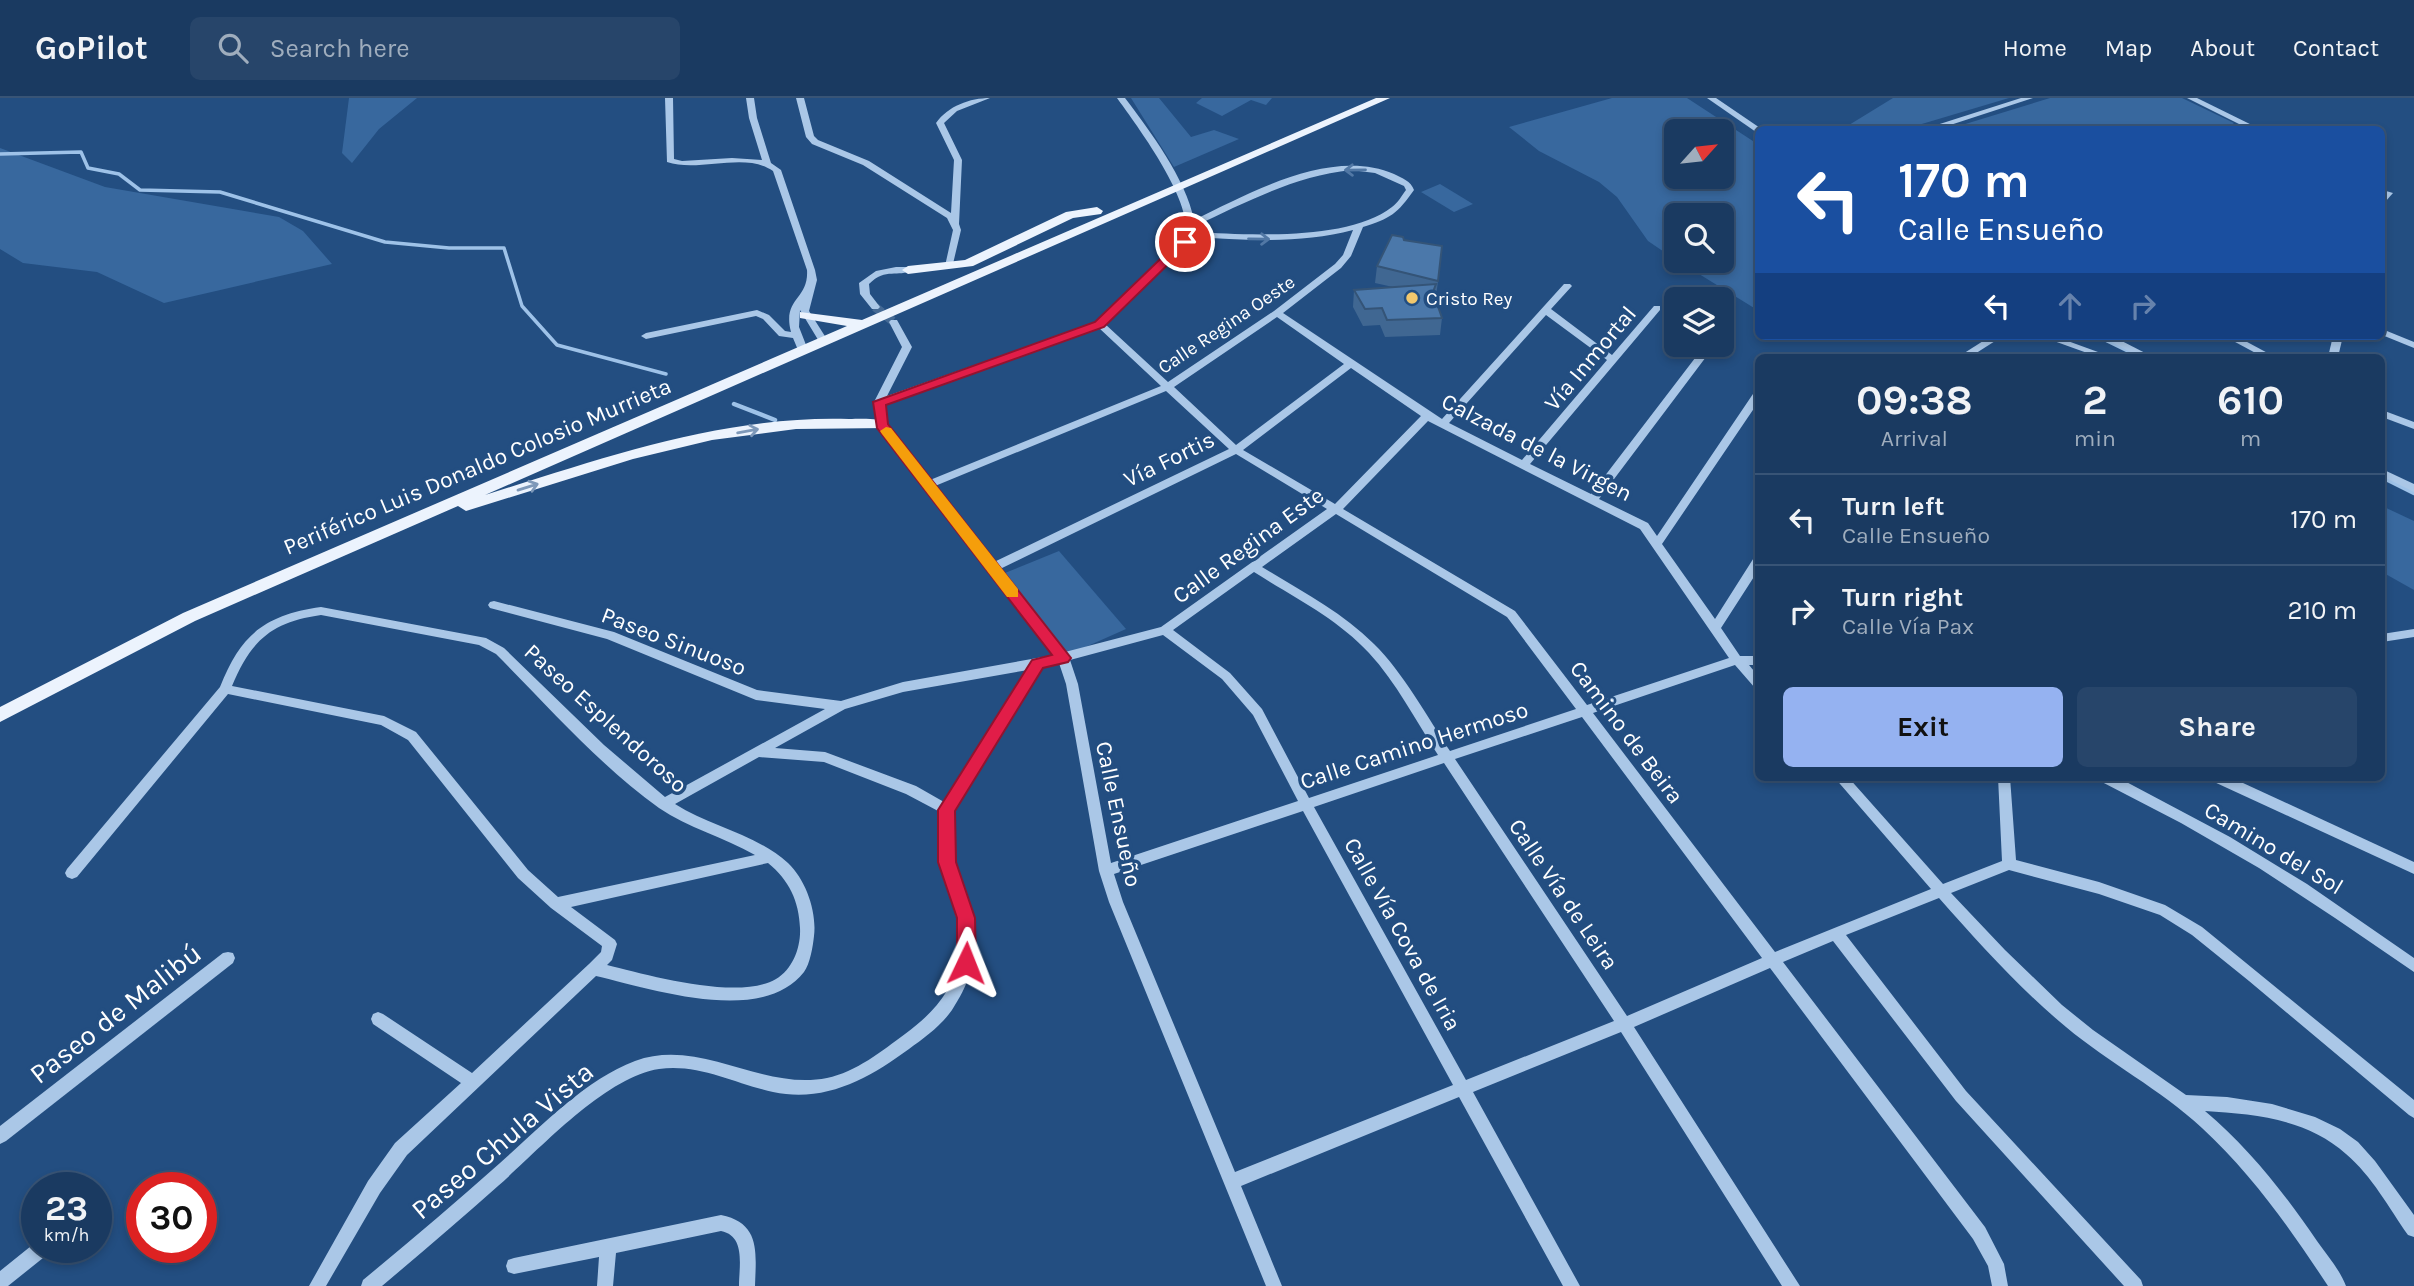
<!DOCTYPE html>
<html lang="en">
<head>
<meta charset="utf-8">
<style>
	:root { --surface:#1a3a61; --page:#27456a; --text:#f1f3f6; --muted:#9fadbd; --line:#385476; --accent:#95b2f1 }
	body { margin:0; font-family:Karla,sans-serif; background:var(--page); color:var(--text); height:100vh; display:flex; flex-direction:column; font-size:26px; white-space:nowrap }
	* { box-sizing:border-box; margin:0 }
	p { font-size:23px; color:var(--muted) }
	.icon { flex:none; width:38px; height:38px; fill:none; stroke:currentColor; stroke-width:2; stroke-linecap:round; stroke-linejoin:round }
	.map { position:relative; flex:1; overflow:hidden }
	.drawer { position:absolute; left:1755px; top:256px; width:630px; height:427px; display:flex; flex-direction:column; background:var(--surface); border-radius:10px; box-shadow:0 4px 10px #0003,0 0 0 2px var(--line) }
	.drawer>* { flex:none }
	.top-card { position:absolute; left:1755px; top:28px; width:630px; height:214px; border-radius:10px; box-shadow:0 4px 10px #0003,0 0 0 2px var(--line); background:#1a4fa0; color:#fff; overflow:hidden }
	.needle { width:46px; rotate:63deg }
	.tools { position:absolute; left:1664px; top:21px; display:grid; gap:14px }
	.tools a { display:grid; place-items:center; width:70px; height:70px; border-radius:10px; background:var(--surface); box-shadow:0 4px 10px #0003,0 0 0 2px var(--line); font-size:35px }
	.speed { position:absolute; left:21px; top:1074px; display:flex; gap:14px; font-size:35px; font-weight:700; text-align:center }
	.speed>* { display:grid; place-content:center; width:91px; height:91px; border-radius:50%; background:var(--surface); box-shadow:0 4px 10px #0003,0 0 0 2px var(--line); line-height:1 }
	.speed small { font-size:18px; font-weight:400 }
	.speed .limit { border:10px solid #d22; background:#fff; color:#111 }
	.pin { position:absolute; display:grid; place-items:center; width:60px; height:60px; color:#fff; margin:-30px; border:4px solid #fff; border-radius:50%; box-shadow:0 2px 7px #0007 }
	.me { position:absolute; width:77px; margin:-38px; rotate:2deg; stroke-linejoin:round; filter:drop-shadow(0 0 5px #0008) }
	.turn { display:flex; align-items:center; gap:24px; height:147px; padding:0 28px; font-size:32px }
	.turn .icon { width:91px; height:91px; stroke-width:2.5 }
	.turn b { display:block; font-size:49px; line-height:60px }
	.lanes { display:flex; align-items:center; height:66px; padding:0 28px; background:#0003; justify-content:center; gap:35px; direction:ltr }
	.lanes .off { opacity:.35 }
	.eta { display:flex; justify-content:space-evenly; align-items:center; height:119px; text-align:center }
	.eta b { font-size:42px; font-weight:700; line-height:49px }
	.button { display:flex; gap:14px; margin-top:auto; padding:14px 28px }
	.button a { flex:1; height:80px; border-radius:10px; background:var(--accent); color:#111; font-size:28px; font-weight:700; line-height:80px; text-align:center }
	.button a+a { background:var(--page); color:var(--text) }
	ul { padding:0; list-style:none }
	li { display:flex; align-items:center; gap:21px; height:91px; padding:0 28px; border-top:2px solid var(--line) }
	li div { flex:1 }
	li b { display:block; font-size:26px }
	li em { font-style:normal }
	header { display:flex; align-items:center; gap:42px; box-sizing:border-box; height:98px; padding:0 35px; background:var(--surface); border-bottom:2px solid var(--line) }
	header strong { font-size:33px }
	nav { display:flex; gap:38px; margin-inline-start:auto; font-size:24px }
	.search { width:490px; height:63px; background:var(--page); display:flex; align-items:center; gap:18px; box-sizing:border-box; padding:0 24px; border-radius:10px; color:var(--muted); font-size:26px }
	.map>svg:first-child { display:block }
	.green { fill:#38689e; fill-rule:evenodd }
	.lines { fill:none; stroke-linecap:round; stroke-linejoin:round }
	.stream-far1 { stroke:#9ec2e8; stroke-width:3.5 }
	.stream { stroke:#9ec2e8; stroke-width:4.5 }
	.minor-tunnel { stroke:#446994; stroke-width:9; stroke-dasharray:9 4.5; stroke-linecap:butt }
	.minor { fill:#aac7e7; fill-rule:evenodd }
	.major { fill:#ecf3fd; fill-rule:evenodd }
	.wall { fill:#406792 }
	.building { fill:#4b78aa; stroke:#345477; stroke-width:2 }
	.oneway { stroke:#5278a5 }
	.oneway2 { stroke:#7d98b9 }
	.route { fill:#e11d48; stroke:#92132f; stroke-width:2 }
	.slow { fill:#f59e0b }
	.poi-dot { fill:#f2c86d; stroke:#234e81; stroke-width:2.5 }
	.labels { text-anchor:middle; stroke-width:7; stroke-linejoin:round; paint-order:stroke }
	.far-poi-label { font-size:19px; fill:#fff; stroke:#234e81; text-anchor:start }
	.far-street-label { font-size:19px; fill:#fff; stroke:#234e81 }
	.street-label { font-size:23px; fill:#fff; stroke:#234e81 }
	.near-street-label { font-size:28px; fill:#fff; stroke:#234e81 }
</style>
</head>
<body>
<header>
<strong>GoPilot</strong>
<div class="search"><svg class="icon" aria-label="search" viewBox="0 0 24 24"><circle cx="10" cy="10" r="6"/><path d="M15 15l6 6"/></svg>Search here</div>
<nav><a>Home</a><a>Map</a><a>About</a><a>Contact</a></nav>
</header>
<div class="map">
<svg width="2414" height="1188" viewBox="0 0 2414 1188">
	<rect width="100%" height="100%" fill="#234e81"/>
	<g class="green">
		<polygon points="349,0 417,0 379,31 352,65 342,55"/>
		<polygon points="1131,0 1159,0 1191,39 1214,32 1239,41 1174,69"/>
		<polygon points="1202,0 1272,0 1266,7 1251,2 1222,18 1196,5"/>
		<path d="M1612,0H1687L1759,47V213L1678,163H1722V117H1676V162L1648,143L1617,99L1599,84L1539,53L1509,29ZM1676,33H1722V79H1676Z"/>
		<polygon points="1893,0 2009,0 1905,31 1847,31 1849,27"/>
		<polygon points="2050,0 2182,0 2234,25 2226,32 1949,31"/>
		<polygon points="0,50 105,89 279,119 303,133 332,166 164,205 97,174 23,165 0,151"/>
		<polygon points="1440,86 1473,106 1454,114 1421,94"/>
		<polygon points="2382,408 2414,423 2414,492 2382,474"/>
		<polygon points="1059,453 1126,531 1063,559 1000,477"/>
	</g>
	<g class="lines">
		<g class="stream-far1">
			<polyline points="0,56 81,54 88,70 119,76 140,92 220,94 385,144 449,150 504,150 522,208 557,247 666,276"/>
			<polyline points="2097,238 2140,259"/>
		</g>
		<g class="stream">
			<polyline points="734,306 775,322"/>
			<polyline points="2382,379 2414,395"/>
		</g>
		<polyline class="minor-tunnel" points="875,209 894,224"/>
		<g class="minor">
			<path d="M665,0H673L674,61L682,63L732,60L762,62L749,20L746,0H754L757,20L771,65L781,72L815,172L817,182L809,213L828,243L826,245H820L800,212L799,229L808,252L803,255L798,252L793,240L779,238L763,221L756,218L646,241L641,238L646,235L757,212L769,217L785,233L791,234C782,200 809,202 807,172L773,73C745,53 699,75 667,64Z"/>
			<path d="M796,0H804L814,38L818,42L869,63L951,115L954,62L936,25C948,8 970,0 990,0L957,13L944,25L962,62L959,126L961,132L952,170L945,168L953,132L947,120L863,67L812,46L806,39Z"/>
			<path d="M1117,0H1125C1150,33 1186,81 1194,122C1250,95 1331,49 1394,76C1402,80 1411,83 1414,92C1398,115 1390,121 1363,129L1351,158L1341,170L1283,215L1442,321L1564,186H1570L1572,188L1551,211L1612,257L1654,208H1660V212L1530,366L1591,396L1705,247H1715L1599,401L1648,425L1657,438L1755,293L1759,292V303L1662,446L1715,521L1755,458L1759,457V471L1721,530L1740,558H1759V567H1749L1759,579V592L1755,590L1735,567L1593,615L1775,854L1931,791L1834,679H1848L1943,786L2002,763L1998,679H2010L2016,762L2099,784L2165,807L2202,829L2414,1002V1020L2409,1017L2249,883L2192,837L2160,817L2099,796L2009,772L1951,795L2005,852L2062,907L2093,932L2186,997L2227,999L2272,1006L2315,1019L2340,1031L2358,1044L2375,1063L2414,1117V1139L2408,1137C2389,1110 2372,1078 2346,1056C2307,1021 2255,1016 2205,1013C2249,1050 2285,1096 2317,1143C2327,1157 2340,1172 2346,1188H2328C2291,1132 2252,1076 2202,1030C2160,991 2109,965 2066,929C2020,891 1979,845 1939,800L1846,837L1966,993L2141,1182L2143,1188H2124L1956,1003L1833,843L1783,864L1985,1129L2004,1166L2008,1188H1992L1988,1168L1973,1141L1770,870L1634,929L1800,1188H1782L1621,934L1473,994L1580,1188H1563L1459,999L1241,1088L1282,1188H1266L1109,804L1099,773L1066,586L1059,565L1042,569C1021,604 999,638 978,673C970,685 956,699 953,713C951,721 953,731 953,739C956,810 999,841 952,912C941,928 924,940 909,951C868,981 825,1005 773,994C736,986 698,965 659,971C605,979 539,1052 498,1088C460,1122 421,1155 382,1188H361L363,1182C409,1144 455,1105 500,1065C541,1029 583,983 635,963C700,939 761,993 827,980C856,974 882,953 905,936C931,917 954,893 959,860C964,832 951,804 944,778C940,757 938,735 940,714L906,696L824,664L759,659L675,706C711,729 756,736 788,765C806,782 817,814 814,838C813,848 810,866 804,874C762,928 652,891 596,878L407,1057L380,1095L326,1188H309L368,1083L395,1045L461,985L373,926L371,921L373,916L378,914L383,916L472,975L589,866L601,854L602,848L551,810L518,780L408,642L381,627L228,596L77,779L72,781L67,779L65,775L67,771L220,589C241,536 265,517 321,509L486,540L504,550L604,647L665,699L825,611L756,602L607,541L490,510L488,507L490,504L494,503L614,534L757,592L841,603L903,584L1054,557L878,329L874,304L902,249L889,224L891,222H897L912,249L887,298L1097,224L1182,142C1202,114 1135,25 1117,0ZM1351,72L1375,75L1404,88L1406,92C1402,97 1398,105 1392,109C1349,143 1248,137 1195,134V128C1246,104 1295,78 1351,72ZM1353,132L1343,157L1335,166L1274,213L1168,284L1105,226L1193,139C1245,142 1302,146 1353,132ZM1546,217L1607,262L1522,362L1449,325ZM1277,219L1344,266L1236,347L1174,289ZM1099,230L1161,288L930,382L887,327L884,306ZM1351,270L1421,318L1335,406L1243,352ZM1166,293L1229,351L994,464L935,388ZM1428,323L1640,431L1729,560L1587,607L1515,513L1343,411ZM1236,356L1327,411L1161,529L1065,554L1000,471ZM1336,416L1507,519L1576,611L1450,653C1428,620 1402,573 1374,546C1342,514 1301,493 1262,469ZM1254,474C1293,499 1337,520 1369,555C1396,584 1416,623 1438,657L1309,700L1262,611L1230,575L1173,532ZM321,517L479,547L496,556C548,608 599,667 659,710C688,730 724,739 755,757L558,799L528,772L416,634L384,618L232,588C251,542 272,524 321,517ZM1163,537L1222,581L1253,617L1298,703L1111,765L1078,586L1070,562ZM1028,572L944,704L916,688L825,654L775,650L845,611L903,594ZM1582,619L1762,860L1627,918L1455,661ZM1444,665L1614,923L1466,982L1314,709ZM1303,713L1453,987L1235,1074L1123,804L1114,776ZM768,765C789,782 799,803 800,830C801,849 793,871 776,881C738,903 648,877 607,867L612,862L617,846L615,842L571,809Z"/>
			<polygon points="1707,0 1716,0 1763,32 1756,34"/>
			<polygon points="2021,0 2033,0 1935,32 1921,32"/>
			<polygon points="2187,0 2197,0 2262,32 2251,32"/>
			<polygon points="2386,93 2393,95 2385,104 2382,104 2382,97"/>
			<path d="M896,169H908L912,172C898,180 886,169 869,186L870,196L880,209L878,211H872L860,196L859,185L876,173Z"/>
			<polygon points="1728,220 1733,223 1725,234 1722,235 1722,225"/>
			<polygon points="2382,231 2414,244 2414,250 2382,237"/>
			<polygon points="1991,238 2003,238 1970,259 1958,259"/>
			<polygon points="2040,238 2054,238 2098,254 2096,256 2090,256"/>
			<polygon points="2100,238 2112,238 2153,259 2140,259"/>
			<polygon points="2224,238 2236,238 2275,259 2263,259"/>
			<polygon points="2333,238 2343,238 2338,259 2328,259"/>
			<polygon points="2382,312 2414,324 2414,331 2382,319"/>
			<polygon points="2382,371 2414,386 2414,394 2382,378"/>
			<polygon points="2414,531 2414,539 2382,544 2382,536"/>
			<polygon points="2099,679 2117,679 2230,739 2307,786 2414,860 2414,874 2335,820 2259,770 2181,725 2100,683"/>
			<polygon points="2211,679 2230,679 2414,764 2414,776 2212,683"/>
			<polygon points="228,854 233,855 235,860 233,865 6,1043 0,1046 0,1028 223,855"/>
			<path d="M721,1117C761,1125 756,1155 755,1188H739C739,1168 746,1138 721,1133L616,1155L613,1188H597L599,1159L514,1176L508,1174L506,1168L508,1162L514,1160Z"/>
			<polygon points="36,1144 37,1150 50,1150 48,1156 8,1188 0,1188 0,1173"/>
		</g>
		<g class="major">
			<path d="M1376,0H1390L485,397C603,360 724,317 849,321C860,321 881,319 889,327L887,330L796,331L712,342L633,361L466,413L458,408L195,523L0,624V609L183,515L847,228L800,220V214L862,222Z"/>
			<polygon points="1097,109 1103,113 1101,116 1073,120 973,168 908,176 902,172 908,168 965,162 1066,114"/>
		</g>
	</g>
	<polygon class="wall" points="1404,142 1438,183 1436,199 1435,199 1442,220 1440,237 1385,239 1380,227 1363,228 1353,209 1354,192 1393,189 1375,185 1377,168"/>
	<g class="building">
		<polygon points="1392,137 1403,139 1404,142 1442,148 1438,183 1377,168"/>
		<polygon points="1436,186 1433,194 1442,220 1387,222 1382,210 1365,211 1354,192"/>
	</g>
	<defs><path id="oneway-shaft" d="M-6 0H5M1.5-3L5.5 0L1.5 3" fill="none" stroke-width="1.6" stroke-linecap="round" stroke-linejoin="round" transform="scale(1.75)"/></defs>
	<g class="oneway">
		<use href="#oneway-shaft" transform="translate(1355 72) rotate(179)"/>
		<use href="#oneway-shaft" transform="translate(1259 141) rotate(1)"/>
	</g>
	<g class="oneway2">
		<use href="#oneway-shaft" transform="translate(748 333) rotate(-10)"/>
		<use href="#oneway-shaft" transform="translate(528 389) rotate(-17)"/>
	</g>
	<polygon class="route" points="1181,141 1191,144 1104,229 886,307 888,326 1071,560 1068,564 1043,570 955,713 956,764 975,820 976,865 973,871 966,874 960,871 957,865 957,820 938,764 938,712 1032,562 1052,557 877,330 873,304 1095,224"/>
	<polygon class="slow" points="886,329 891,330 1018,491 1018,499 1007,499 882,336 880,333"/>
	<circle class="poi-dot" cx="1412" cy="200" r="7"/>
	<g class="labels">
		<g class="far-poi-label">
			<text x="1426" y="207">Cristo Rey</text>
		</g>
		<g class="far-street-label">
			<text transform="translate(1226 226) rotate(-34)" y="7">Calle Regina Oeste</text>
		</g>
		<g class="street-label">
			<text transform="translate(1590 260) rotate(-50)" y="8">Vía Inmortal</text>
			<text transform="translate(1537 349) rotate(27)" y="8">Calzada de la Virgen</text>
			<text transform="translate(1169 361) rotate(-26)" y="8">Vía Fortis</text>
			<text transform="translate(477 368) rotate(-23)" y="8">Periférico Luis Donaldo Colosio Murrieta</text>
			<text transform="translate(1248 447) rotate(-36)" y="8">Calle Regina Este</text>
			<text transform="translate(674 543) rotate(21)" y="8">Paseo Sinuoso</text>
			<text transform="translate(606 620) rotate(42)" y="8">Paseo Esplendoroso</text>
			<text transform="translate(1627 634) rotate(53)" y="8">Camino de Beira</text>
			<text transform="translate(1414 647) rotate(-18)" y="8">Calle Camino Hermoso</text>
			<text transform="translate(1119 716) rotate(78)" y="8">Calle Ensueño</text>
			<text transform="translate(2274 750) rotate(31)" y="8">Camino del Sol</text>
			<text transform="translate(1564 796) rotate(56)" y="8">Calle Vía de Leira</text>
			<text transform="translate(1403 836) rotate(61)" y="8">Calle Vía Cova de Iria</text>
		</g>
		<g class="near-street-label">
			<text transform="translate(115 915) rotate(-38)" y="10">Paseo de Malibú</text>
			<text transform="translate(502 1042) rotate(-40)" y="10">Paseo Chula Vista</text>
		</g>
	</g>
</svg>
<div class="tools">
<a><svg class="needle" viewBox="-14 -14 28 28"><path d="M0-13l5 13h-10z" fill="#e53935"/><path d="M0 13l5-13h-10z" fill="#9fadbd"/></svg></a>
<a><svg class="icon" aria-label="search" viewBox="0 0 24 24"><circle cx="10" cy="10" r="6"/><path d="M15 15l6 6"/></svg></a>
<a><svg class="icon" aria-label="layers" viewBox="0 0 24 24"><path d="M12 4l9 5-9 5-9-5zM3 14l9 5 9-5"/></svg></a>
</div>
<div class="speed"><div>23<small>km/h</small></div><div class="limit">30</div></div>
<div class="pin" style="left:1185px;top:144px;background:#d93025"><svg class="icon" aria-label="arrive" viewBox="0 0 24 24"><path d="M6 21V4h12l-3 4 3 4H6"/></svg></div>
<svg class="me" style="left:966px;top:865px" viewBox="-20 -20 40 40"><path d="M0-17L14 15 0 8-14 15z" fill="#e11d48" stroke="#fff" stroke-width="4"/></svg>
<div class="top-card">
<div class="turn"><svg class="icon" aria-label="left" viewBox="0 0 24 24"><path d="M17 20v-9H6M10 6l-5 5 5 5"/></svg><div><b>170 m</b>Calle Ensueño</div></div>
<div class="lanes"><svg class="icon" aria-label="left" viewBox="0 0 24 24"><path d="M17 20v-9H6M10 6l-5 5 5 5"/></svg><svg class="icon off" aria-label="ahead" viewBox="0 0 24 24"><path d="M12 20V5M6 11l6-6 6 6"/></svg><svg class="icon off" aria-label="right" viewBox="0 0 24 24"><path d="M7 20v-9h11M14 6l5 5-5 5"/></svg></div>
</div>
<section class="drawer">
<div class="eta">
<div><b>09:38</b><p>Arrival</p></div>
<div><b>2</b><p>min</p></div>
<div><b>610</b><p>m</p></div>
</div>
<ul>
<li><svg class="icon" aria-label="left" viewBox="0 0 24 24"><path d="M17 20v-9H6M10 6l-5 5 5 5"/></svg><div><b>Turn left</b><p>Calle Ensueño</p></div><em>170 m</em></li>
<li><svg class="icon" aria-label="right" viewBox="0 0 24 24"><path d="M7 20v-9h11M14 6l5 5-5 5"/></svg><div><b>Turn right</b><p>Calle Vía Pax</p></div><em>210 m</em></li>
</ul>
<div class="button"><a>Exit</a><a>Share</a></div>
</section>
</div>
</body>
</html>
